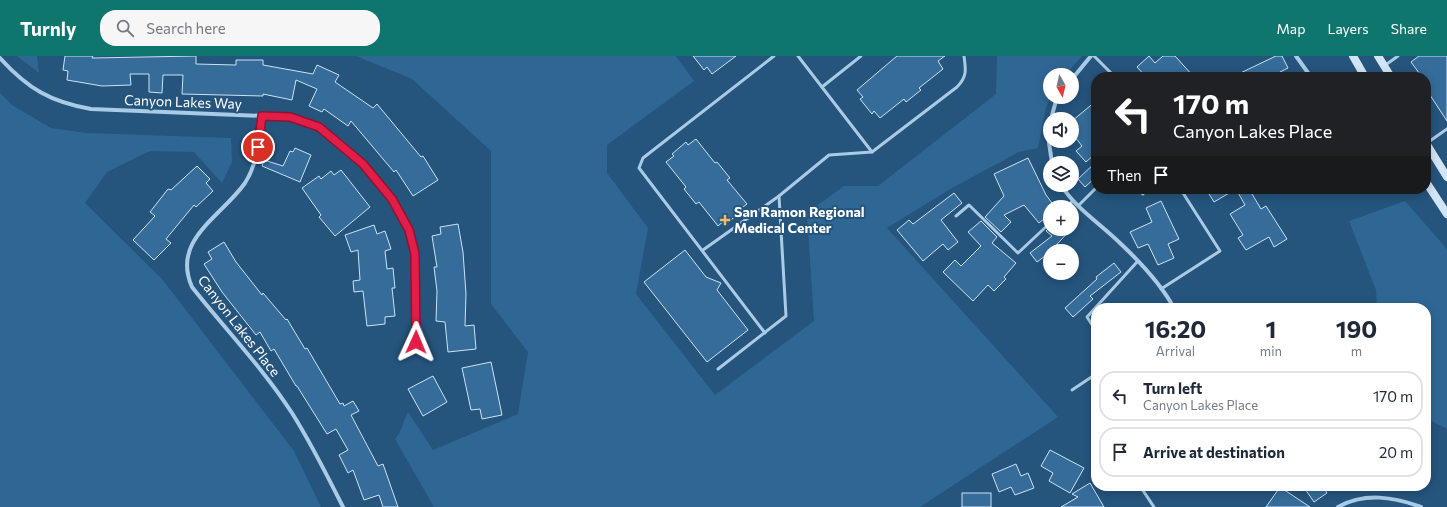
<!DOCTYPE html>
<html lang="en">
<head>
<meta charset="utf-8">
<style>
	:root { --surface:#fff; --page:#f6f6f7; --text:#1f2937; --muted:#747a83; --line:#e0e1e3; --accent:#0f766e }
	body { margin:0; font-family:Commissioner,sans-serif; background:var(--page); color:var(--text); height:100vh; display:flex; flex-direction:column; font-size:15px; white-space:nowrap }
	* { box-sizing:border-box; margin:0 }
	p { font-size:13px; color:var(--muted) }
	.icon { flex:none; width:22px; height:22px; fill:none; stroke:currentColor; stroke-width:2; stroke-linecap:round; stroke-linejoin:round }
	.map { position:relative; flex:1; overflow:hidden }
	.sheet { position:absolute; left:1091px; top:247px; width:340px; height:188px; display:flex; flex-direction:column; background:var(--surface); border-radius:16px; box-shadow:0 2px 10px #0003 }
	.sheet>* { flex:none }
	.top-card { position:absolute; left:1091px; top:16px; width:340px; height:122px; border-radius:16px; box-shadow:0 2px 10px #0003; background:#202124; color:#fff; overflow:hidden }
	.needle { width:26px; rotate:172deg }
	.buttons { position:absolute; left:1043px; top:12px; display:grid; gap:8px }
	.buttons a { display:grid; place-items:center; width:36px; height:36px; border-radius:50%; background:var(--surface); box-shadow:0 2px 10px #0003; font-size:20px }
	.pin { position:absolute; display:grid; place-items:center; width:34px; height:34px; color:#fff; margin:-17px; border:2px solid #fff; border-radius:50%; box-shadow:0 1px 4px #0007 }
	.me { position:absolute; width:44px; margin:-22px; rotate:1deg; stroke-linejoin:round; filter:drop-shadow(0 0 3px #0008) }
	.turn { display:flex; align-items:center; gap:14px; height:84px; padding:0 16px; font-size:18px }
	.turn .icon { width:52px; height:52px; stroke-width:2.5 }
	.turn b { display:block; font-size:28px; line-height:34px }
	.then { display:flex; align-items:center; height:38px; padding:0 16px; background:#0003; gap:8px; font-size:15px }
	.eta { display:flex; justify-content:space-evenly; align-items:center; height:68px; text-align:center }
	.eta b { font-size:24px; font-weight:700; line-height:28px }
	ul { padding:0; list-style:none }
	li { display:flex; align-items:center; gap:12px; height:50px; margin:0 8px 6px; padding:0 8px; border:2px solid var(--line); border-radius:16px }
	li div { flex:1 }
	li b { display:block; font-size:15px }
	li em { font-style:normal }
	header { display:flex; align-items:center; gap:24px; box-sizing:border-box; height:56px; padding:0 20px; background:var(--accent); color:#fff }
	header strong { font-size:19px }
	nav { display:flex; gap:22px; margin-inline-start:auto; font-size:14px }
	.search { width:280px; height:36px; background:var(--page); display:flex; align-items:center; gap:10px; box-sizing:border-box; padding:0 14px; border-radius:16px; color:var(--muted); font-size:15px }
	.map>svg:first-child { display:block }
	.green { fill:#2f6794 }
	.building { fill:#356c99; stroke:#cce3f4 }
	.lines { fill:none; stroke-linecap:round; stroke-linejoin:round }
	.service { stroke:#a9cbe5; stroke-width:3 }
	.minor { stroke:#a9cbe5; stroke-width:4 }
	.secondary { stroke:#d3e5f5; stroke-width:8 }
	.route-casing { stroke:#92132f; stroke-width:10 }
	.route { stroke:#e11d48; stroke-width:7 }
	.poi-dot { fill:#efbc6e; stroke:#25547d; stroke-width:1.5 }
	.labels { text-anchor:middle; stroke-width:4; stroke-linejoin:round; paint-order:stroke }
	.street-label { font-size:14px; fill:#fff; stroke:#25547d }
	.poi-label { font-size:14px; font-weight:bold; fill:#fff; stroke:#25547d; text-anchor:start }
</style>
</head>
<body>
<header>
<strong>Turnly</strong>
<div class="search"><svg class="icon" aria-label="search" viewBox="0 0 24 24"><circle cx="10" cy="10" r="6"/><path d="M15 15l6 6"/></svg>Search here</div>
<nav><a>Map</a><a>Layers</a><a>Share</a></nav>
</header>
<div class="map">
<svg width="1447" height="451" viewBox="0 0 1447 451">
	<rect width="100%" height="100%" fill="#25547d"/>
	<g class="green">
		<polygon points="17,0 37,0 39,17"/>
		<path d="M356,0H676L694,25L607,89V117L648,172L636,238L715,339L814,265L807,157L844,130H878L996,38L997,0H1082L1065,19H1050L1051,41L1046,51L1038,92L1019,96L952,132L887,172L1058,361L920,451H434L395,383C402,375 403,366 408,356L433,394L518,358L528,296L491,248V95L412,23Z"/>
		<polygon points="0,37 12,49 51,72 87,77 231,82 232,106 222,127 194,96 150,95 107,116 85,147 162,223 294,395 321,451 0,451"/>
		<polygon points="1405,145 1447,193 1447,373 1426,362 1426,252 1377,252 1376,234 1349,165"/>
	</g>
	<g class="building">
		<polygon points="65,0 93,0 92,2 196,0 196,8 236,9 236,4 263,4 263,9 313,18 317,9 339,19 335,26 373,52 377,48 421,101 423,100 438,124 413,140 396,114 394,116 351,65 348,70 324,53 322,56 309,50 317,33 296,24 292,44 263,38 263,40 182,38 183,19 163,19 162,37 149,36 149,18 130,18 131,29 102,30 67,24 68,15 63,14"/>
		<polygon points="693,0 736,0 712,18 707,11 704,14"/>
		<polygon points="897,0 945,0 938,5 943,13 919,32 921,34 906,46 904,43 880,62 874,55 872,58 860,43 863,41 857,34"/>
		<polygon points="1149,0 1155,7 1163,0 1175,0 1194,21 1146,21 1137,11"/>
		<polygon points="1276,0 1282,0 1288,12 1280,16 1282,21 1232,21"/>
		<polygon points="1419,0 1447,0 1447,65 1426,33 1426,21 1422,21 1411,6"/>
		<polygon points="1096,45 1096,97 1086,106 1076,95 1082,90 1072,77 1072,65"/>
		<polygon points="696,83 715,107 717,106 730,122 727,124 747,148 739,154 741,156 727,167 725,164 718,170 699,146 696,148 684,133 686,131 666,106 674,100 672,98 686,86 688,89"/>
		<polygon points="295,92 311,99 300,126 262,110 264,104 283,110 290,95 293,96"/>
		<polygon points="1028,102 1046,139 1055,151 1050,151 1050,158 1039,167 1024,149 1004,159 1011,166 1001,176 985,161 1004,140 994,118"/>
		<polygon points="1096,106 1096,121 1085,131 1078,123"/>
		<polygon points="197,110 210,123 206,127 213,135 196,151 194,149 166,183 171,187 154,204 133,184 155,160 150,156 168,133 171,134"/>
		<polygon points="341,114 370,151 335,180 319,161 321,159 302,132 319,120 321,123 331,115 334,119"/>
		<polygon points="1206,133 1236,133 1214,146"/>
		<polygon points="1236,133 1249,133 1261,153 1266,150 1287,183 1274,191 1269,181 1246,194 1238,182 1243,179 1230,158 1245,149"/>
		<polygon points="954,137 962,147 941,164 958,186 948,194 943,188 923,205 897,174 909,164 913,168"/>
		<polygon points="1161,145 1179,183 1168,188 1174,202 1158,209 1148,188 1138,192 1130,176 1152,166 1146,152"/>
		<polygon points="981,165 997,181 992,187 1016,207 1004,221 1006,223 994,235 988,229 973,245 943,216 955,204 961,210 981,190 968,176"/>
		<polygon points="458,168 463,196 466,238 465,270 474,269 476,293 448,296 445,266 436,265 437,235 434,211 437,211 432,180 441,178 440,171"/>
		<polygon points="374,169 377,178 385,175 391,193 385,195 387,213 393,212 395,232 392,232 395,260 385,261 385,268 367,270 363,235 354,236 353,225 360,224 358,194 351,196 345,179"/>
		<polygon points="1048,173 1071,173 1049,197 1037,206 1030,197 1052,180 1046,175"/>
		<polygon points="224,186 236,206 262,239 263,237 286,264 287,263 305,293 307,292 340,348 343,347 344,350 353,345 359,355 351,359 378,410 383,408 398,451 383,451 379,439 364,444 353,414 348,417 339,399 348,394 336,373 327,378 297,330 296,330 274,293 271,295 260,276 256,279 222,236 204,208 212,203 208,196"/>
		<polygon points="685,194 706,221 721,227 717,234 748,274 707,306 644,226"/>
		<polygon points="1114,207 1121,216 1090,240 1093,243 1073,261 1065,252 1097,223 1096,221"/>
		<polygon points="491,306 502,359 482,363 480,353 471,354 462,312"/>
		<polygon points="433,320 447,346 423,360 408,333"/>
		<polygon points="1050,394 1084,412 1070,437 1049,425 1053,417 1041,410"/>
		<polygon points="1016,408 1021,420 1028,417 1034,432 1015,439 1011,431 999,436 992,418"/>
		<polygon points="1090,427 1104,451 1061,451 1078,441 1072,438"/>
		<polygon points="1303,430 1323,430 1327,437 1314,446"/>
		<polygon points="1280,431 1310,451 1266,451"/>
		<rect x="962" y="437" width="29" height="14"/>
	</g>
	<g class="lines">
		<g class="service">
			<polyline points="798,0 872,96"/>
			<polyline points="1094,0 1115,21"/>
			<polyline points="1384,10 1398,0"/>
			<polyline points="822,31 861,0"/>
			<polyline points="1427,87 1447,73"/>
			<polyline points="1137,133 1143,138"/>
			<polyline points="1078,150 1096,132"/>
			<polyline points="1066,151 1073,145"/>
			<polyline points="956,160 969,149 1018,197 1050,167"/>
			<polyline points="703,194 779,140"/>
			<polyline points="1161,233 1220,195 1183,137"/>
			<polyline points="1096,275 1087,261 1137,206"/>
			<polyline points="765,277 639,112 643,102 774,0"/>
			<path d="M718,313L786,260L779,140L829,99L872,96L957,31C967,21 966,14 964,0"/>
			<polyline points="1072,334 1096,318"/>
			<polyline points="1140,430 1154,451"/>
		</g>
		<g class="minor">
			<polyline points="1296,0 1311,21"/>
			<path d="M0,2C28,33 51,46 91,53L290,61L319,71L363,108L392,143L409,174L415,198L417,286"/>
			<polyline points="1072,23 1091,0"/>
			<path d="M262,60C259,83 258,107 245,127C221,161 171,184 192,231C225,273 263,312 292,357C311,387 327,419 343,451"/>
			<polyline points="1051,63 1057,41"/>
			<polyline points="1050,67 1048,80 1052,107"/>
			<path d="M1061,129C1076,153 1101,168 1121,188C1139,205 1162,230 1174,252"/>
			<path d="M1338,451C1365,436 1394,441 1421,451"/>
		</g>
		<g class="secondary">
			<polyline points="1353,0 1365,21"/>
			<polyline points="1378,0 1391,21"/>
			<polyline points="1426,87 1447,121"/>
			<polyline points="1426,126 1447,158"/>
		</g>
	</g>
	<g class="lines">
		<g class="route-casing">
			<polyline id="route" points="258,91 262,60 290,61 319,71 363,108 392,143 409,174 415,198 416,286"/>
		</g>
		<use href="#route" class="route"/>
	</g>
	<path class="poi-dot" d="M723 158h4v4h4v4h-4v4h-4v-4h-4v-4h4z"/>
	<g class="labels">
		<g class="street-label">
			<text transform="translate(183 46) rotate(2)" y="5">Canyon Lakes Way</text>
			<text transform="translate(239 270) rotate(52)" y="5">Canyon Lakes Place</text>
		</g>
		<g class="poi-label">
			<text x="734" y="161">San Ramon Regional<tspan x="734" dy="16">Medical Center</tspan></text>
		</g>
	</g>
</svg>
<div class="buttons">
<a><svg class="needle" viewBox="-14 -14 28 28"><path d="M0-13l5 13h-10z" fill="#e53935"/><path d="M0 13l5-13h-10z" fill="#747a83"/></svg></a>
<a><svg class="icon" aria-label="sound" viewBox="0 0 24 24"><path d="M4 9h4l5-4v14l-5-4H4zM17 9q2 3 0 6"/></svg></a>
<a><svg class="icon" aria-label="layers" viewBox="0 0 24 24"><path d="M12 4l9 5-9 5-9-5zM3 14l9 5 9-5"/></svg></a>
<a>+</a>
<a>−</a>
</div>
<div class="pin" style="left:258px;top:91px;background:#d93025"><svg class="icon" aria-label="arrive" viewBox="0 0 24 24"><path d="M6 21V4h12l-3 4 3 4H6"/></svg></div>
<svg class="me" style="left:416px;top:286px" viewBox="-20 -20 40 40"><path d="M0-17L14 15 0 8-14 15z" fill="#e11d48" stroke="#fff" stroke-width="4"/></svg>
<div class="top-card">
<div class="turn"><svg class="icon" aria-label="left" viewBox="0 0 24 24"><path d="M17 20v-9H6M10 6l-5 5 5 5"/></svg><div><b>170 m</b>Canyon Lakes Place</div></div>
<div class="then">Then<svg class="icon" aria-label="arrive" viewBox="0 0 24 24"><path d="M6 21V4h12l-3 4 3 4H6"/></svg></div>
</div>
<section class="sheet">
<div class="eta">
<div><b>16:20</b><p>Arrival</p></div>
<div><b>1</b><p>min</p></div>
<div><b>190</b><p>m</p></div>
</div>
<ul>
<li><svg class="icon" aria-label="left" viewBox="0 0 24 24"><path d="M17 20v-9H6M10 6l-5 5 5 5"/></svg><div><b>Turn left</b><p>Canyon Lakes Place</p></div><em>170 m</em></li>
<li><svg class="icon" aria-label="arrive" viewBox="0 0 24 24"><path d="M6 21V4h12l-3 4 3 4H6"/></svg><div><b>Arrive at destination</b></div><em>20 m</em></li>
</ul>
</section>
</div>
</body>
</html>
